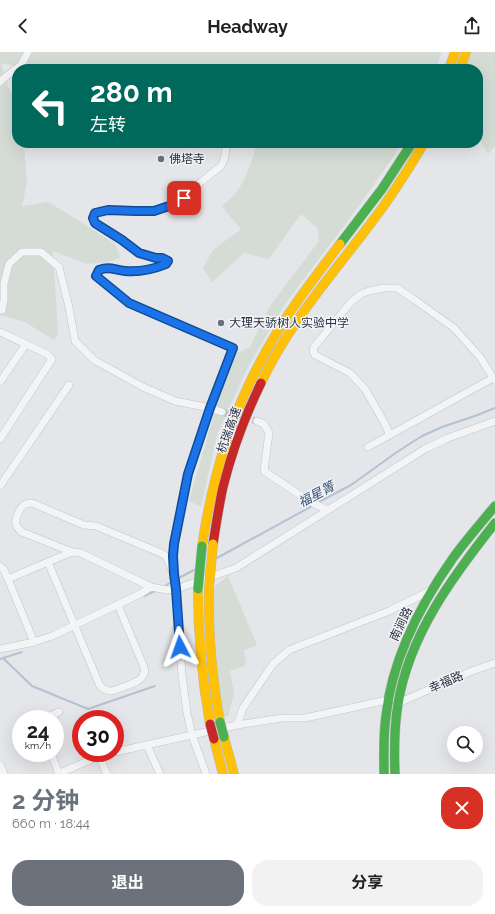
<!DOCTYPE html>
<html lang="zh">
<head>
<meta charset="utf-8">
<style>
	:root { --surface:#fff; --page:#f2f2f2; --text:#222; --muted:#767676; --accent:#6c727c }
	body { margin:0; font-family:Raleway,"Noto Sans SC",sans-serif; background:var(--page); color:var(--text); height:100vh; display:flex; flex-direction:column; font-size:15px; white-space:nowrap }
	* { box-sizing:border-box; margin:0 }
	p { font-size:13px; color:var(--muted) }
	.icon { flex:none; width:22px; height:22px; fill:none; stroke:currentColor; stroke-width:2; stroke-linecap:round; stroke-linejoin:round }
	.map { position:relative; height:722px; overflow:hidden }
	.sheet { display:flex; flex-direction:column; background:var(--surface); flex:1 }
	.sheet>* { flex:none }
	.top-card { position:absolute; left:12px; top:12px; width:471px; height:84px; border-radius:16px; box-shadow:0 4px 16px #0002; background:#00695c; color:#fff; overflow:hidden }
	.tools { position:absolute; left:447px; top:674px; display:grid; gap:8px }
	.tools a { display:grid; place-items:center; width:36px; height:36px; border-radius:50%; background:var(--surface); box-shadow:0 4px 16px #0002; font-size:20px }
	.speed { position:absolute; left:12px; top:658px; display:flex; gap:8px; font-size:20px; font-weight:700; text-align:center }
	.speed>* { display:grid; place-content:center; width:52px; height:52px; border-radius:50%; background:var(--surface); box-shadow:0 4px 16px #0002; line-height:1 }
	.speed small { font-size:10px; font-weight:400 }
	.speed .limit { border:6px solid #d22; background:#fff; color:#111 }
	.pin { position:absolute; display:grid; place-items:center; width:34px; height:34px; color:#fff; margin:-17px; border-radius:8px; box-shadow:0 2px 6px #0006 }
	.me { position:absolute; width:44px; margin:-22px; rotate:356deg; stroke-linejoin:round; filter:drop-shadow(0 0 3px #0008) }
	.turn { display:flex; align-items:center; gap:14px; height:84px; padding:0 12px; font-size:18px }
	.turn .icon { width:52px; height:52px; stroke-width:2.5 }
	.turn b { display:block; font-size:28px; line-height:34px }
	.round { display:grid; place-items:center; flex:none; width:42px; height:42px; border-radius:16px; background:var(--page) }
	.head { display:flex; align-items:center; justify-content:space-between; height:68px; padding:0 12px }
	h1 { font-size:24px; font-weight:700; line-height:30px; color:var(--accent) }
	.action { display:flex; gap:8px; margin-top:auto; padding:8px 12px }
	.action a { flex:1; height:46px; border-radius:16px; background:var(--accent); color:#fff; font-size:16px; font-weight:700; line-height:46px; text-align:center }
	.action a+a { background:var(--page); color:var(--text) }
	header { display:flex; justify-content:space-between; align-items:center; height:52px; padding:0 12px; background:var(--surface); font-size:18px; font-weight:700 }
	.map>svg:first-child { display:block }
	.green { fill:#d5dcd5 }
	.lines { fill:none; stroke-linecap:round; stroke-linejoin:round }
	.stream { stroke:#b4c2d2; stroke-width:2 }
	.street-tunnel { stroke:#bfc2c7; stroke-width:7; stroke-dasharray:7 3.5; stroke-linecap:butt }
	.street-casing { stroke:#c2c4c7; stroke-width:8 }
	.fast-casing { stroke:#b7b9bd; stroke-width:10 }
	.slow-casing { stroke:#b7b9bd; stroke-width:10 }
	.jam-casing { stroke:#b7b9bd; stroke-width:10 }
	.street { stroke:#f3f4f6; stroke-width:7 }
	.fast { stroke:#4caf50; stroke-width:9 }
	.slow { stroke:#ffc107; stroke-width:9 }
	.jam { stroke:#c62828; stroke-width:9 }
	.fast-bridge-casing { stroke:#b7b9bd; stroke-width:10; stroke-linecap:butt }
	.slow-bridge-casing { stroke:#b7b9bd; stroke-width:10; stroke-linecap:butt }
	.jam-bridge-casing { stroke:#b7b9bd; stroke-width:10; stroke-linecap:butt }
	.fast-bridge { stroke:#4caf50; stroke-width:9 }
	.slow-bridge { stroke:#ffc107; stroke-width:9 }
	.jam-bridge { stroke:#c62828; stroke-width:9 }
	.route-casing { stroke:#114b97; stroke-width:10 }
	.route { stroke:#1a73e8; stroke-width:7 }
	.poi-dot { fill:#6c727c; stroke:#f2f4f8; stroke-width:1.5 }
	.labels { text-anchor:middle; stroke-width:3; stroke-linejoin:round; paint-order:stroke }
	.poi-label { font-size:12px; fill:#2b3341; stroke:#f2f4f8; text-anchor:start }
	.street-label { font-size:12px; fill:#2b3341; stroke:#f2f4f8 }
	.water-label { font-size:13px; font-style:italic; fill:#385273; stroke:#f2f4f8 }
</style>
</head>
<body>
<header><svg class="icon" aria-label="back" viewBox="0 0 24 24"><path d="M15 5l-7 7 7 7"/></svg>Headway<svg class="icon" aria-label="share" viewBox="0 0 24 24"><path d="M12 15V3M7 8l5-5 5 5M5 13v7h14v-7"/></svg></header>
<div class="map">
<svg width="495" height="722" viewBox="0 0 495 722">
	<rect width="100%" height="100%" fill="#e4e6e9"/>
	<g class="green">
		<polygon points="0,0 442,0 435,17 28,17 1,11 8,35 17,52 17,91 24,91 27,131 22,154 48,150 83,171 115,192 121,206 108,210 87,212 53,199 58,282 54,288 25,270 0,263"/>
		<polygon points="470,0 495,0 495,94 488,102 478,84 478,17 463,17"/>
		<path d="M257,91H400L394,104L350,166L285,252L248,315L217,383L201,455L189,449L218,348L237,301L250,295L270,254L319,189L317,176L301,162L269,207L244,201L212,230L203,216L213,198L241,177L227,161L222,153C226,150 231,147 234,143C245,131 253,107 257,91Z"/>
		<polygon points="228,524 257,593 244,598 246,613 230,619 234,641 228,665 224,664 218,622 214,570 214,535"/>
	</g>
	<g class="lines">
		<g class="stream">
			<polyline points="317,451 351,433 397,400 422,384 442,375 475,364 495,356"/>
			<polyline points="217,506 314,453"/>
			<polyline points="177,527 194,518"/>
			<polyline points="163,535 173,529"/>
			<polyline points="144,544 155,539"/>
			<polyline points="3,606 32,634 88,657 155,634"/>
			<polyline points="0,607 22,600"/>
		</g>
		<polyline class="street-tunnel" points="222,360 257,369"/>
		<g class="street-casing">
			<g id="street">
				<polyline points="0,30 4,26 21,13 28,0"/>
				<polyline points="0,258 2,258 4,248 4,231 9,212 22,200 41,200 59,215 69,255 75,289 94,308 143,335 175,349 210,356 222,360"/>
				<polyline points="0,280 47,302 52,307 0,387"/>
				<polyline points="0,330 26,292"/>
				<polyline points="257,369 264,372 269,381 264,419 309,449 327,458"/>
				<polyline points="390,383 384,370 365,337 350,321 315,303 313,299 314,295 351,250 361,242 369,239 384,236 397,236 412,246 454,276 480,305 493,326"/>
				<polyline points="368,395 493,326 495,328"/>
				<polyline points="0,434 69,333"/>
				<path d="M72,500L48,510L100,634C104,638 107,639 112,639C120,636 139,631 143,624C145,621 145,618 144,615L118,553"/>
				<polyline points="0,514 4,518 8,527 34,590"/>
				<polyline points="8,527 48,510"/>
				<path d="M151,535L81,501L72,500L22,480C19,478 17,476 16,472C15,466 20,454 26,452C28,451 29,451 32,451L84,473L96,474L163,502L167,506L172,518"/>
				<polyline points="0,597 34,590 52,584 140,542 151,535 167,538 176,537 236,516 425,397 448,386 495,369"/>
				<polyline points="398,651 472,619 495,611"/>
				<polyline points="43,667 59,660"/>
				<polyline points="237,673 243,656 273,612 289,598 389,559 430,539"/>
				<polyline points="147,693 160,722"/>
				<polyline points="115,700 237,673 282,666 305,666 387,648"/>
				<polyline points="51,701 59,722"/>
				<polyline points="99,704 107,722"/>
				<polyline points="0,713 4,722"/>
				<polyline points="58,722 99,704 111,701"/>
				<path d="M206,722L192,683L187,661L182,623L176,537L174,522L173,504L174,491L188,421L210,356L233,296L129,251L96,224L99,218C110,214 115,218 125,219C138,220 153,217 166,212L168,209L162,206H156L139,201L122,188L95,171L93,166L95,161L108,158L135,159H154L169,154L184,146L201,130L221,114L224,108L227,91"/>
			</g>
		</g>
		<g class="fast-casing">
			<g id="fast">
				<polyline points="340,192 382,137 412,91"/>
				<path d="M384,722C384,703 383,684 386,664C392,606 420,553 453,506C466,488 481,471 495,454"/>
				<path d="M395,722C394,698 394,676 398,652C409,583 453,524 495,471"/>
			</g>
		</g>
		<g class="slow-casing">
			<g id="slow">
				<polyline points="449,17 455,0"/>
				<polyline points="460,17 466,0"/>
				<path d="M261,331C288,273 330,225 368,175C389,148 407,120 424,91"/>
				<path d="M202,494C213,422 232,358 269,294C289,258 315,225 340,192"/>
				<path d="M209,535C208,581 212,625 220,670"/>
				<path d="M198,537C198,583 202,627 210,672"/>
				<polyline points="224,685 234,722"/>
				<polyline points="214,687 223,722"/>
			</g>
		</g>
		<g class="jam-casing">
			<path id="jam" d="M213,492C216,473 219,453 223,435C232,399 245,364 261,331"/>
		</g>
		<use href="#street" class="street"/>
		<use href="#fast" class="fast"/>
		<use href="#slow" class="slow"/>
		<use href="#jam" class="jam"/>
		<g class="fast-bridge-casing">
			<g id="fast-bridge">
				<polyline points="198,537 202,494"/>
				<polyline points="220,670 224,685"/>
			</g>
		</g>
		<g class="slow-bridge-casing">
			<polyline id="slow-bridge" points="209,535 213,492"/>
		</g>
		<g class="jam-bridge-casing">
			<polyline id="jam-bridge" points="210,672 214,687"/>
		</g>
		<use href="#fast-bridge" class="fast-bridge"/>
		<use href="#slow-bridge" class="slow-bridge"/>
		<use href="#jam-bridge" class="jam-bridge"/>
	</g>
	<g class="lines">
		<g class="route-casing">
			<path id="route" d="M180,595L176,537L174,522L173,504L174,492L188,422L210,356L233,296L129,251L96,224L99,218C110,214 114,218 125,219C138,220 154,217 166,212L168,209L162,206H156L139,201L122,188L95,171L93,166L95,161L108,158L135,159H154L169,154L184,146"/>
		</g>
		<use href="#route" class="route"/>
	</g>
	<g class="poi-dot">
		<circle cx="161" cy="107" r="4"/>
		<circle cx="221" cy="271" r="4"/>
	</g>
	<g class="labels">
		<g class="poi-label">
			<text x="169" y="111">佛塔寺</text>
			<text x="229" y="275">大理天骄树人实验中学</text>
		</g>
		<g class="street-label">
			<text transform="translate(229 378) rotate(-70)" y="4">杭瑞高速</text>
			<text transform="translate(401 572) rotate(-65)" y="4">南涧路</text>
			<text transform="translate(446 630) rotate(-23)" y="4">幸福路</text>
		</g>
		<g class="water-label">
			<text transform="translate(316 442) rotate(-28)" y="5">福星箐</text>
		</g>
	</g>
</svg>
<div class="tools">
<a><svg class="icon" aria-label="search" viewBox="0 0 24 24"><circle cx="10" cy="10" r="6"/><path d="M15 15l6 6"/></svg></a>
</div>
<div class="speed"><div>24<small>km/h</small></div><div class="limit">30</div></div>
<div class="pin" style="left:184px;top:146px;background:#d93025"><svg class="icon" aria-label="arrive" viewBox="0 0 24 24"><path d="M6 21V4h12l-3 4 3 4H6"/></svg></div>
<svg class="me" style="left:180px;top:595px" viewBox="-20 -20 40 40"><path d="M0-17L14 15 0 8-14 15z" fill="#1a73e8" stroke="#fff" stroke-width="4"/></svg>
<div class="top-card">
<div class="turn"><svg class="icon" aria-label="left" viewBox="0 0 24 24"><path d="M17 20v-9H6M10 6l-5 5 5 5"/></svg><div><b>280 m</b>左转</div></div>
</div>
</div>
<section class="sheet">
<div class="head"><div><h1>2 分钟</h1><p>660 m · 18:44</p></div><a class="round" style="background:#d93025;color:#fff"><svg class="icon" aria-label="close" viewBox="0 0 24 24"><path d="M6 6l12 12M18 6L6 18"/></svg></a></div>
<div class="action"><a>退出</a><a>分享</a></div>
</section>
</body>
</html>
